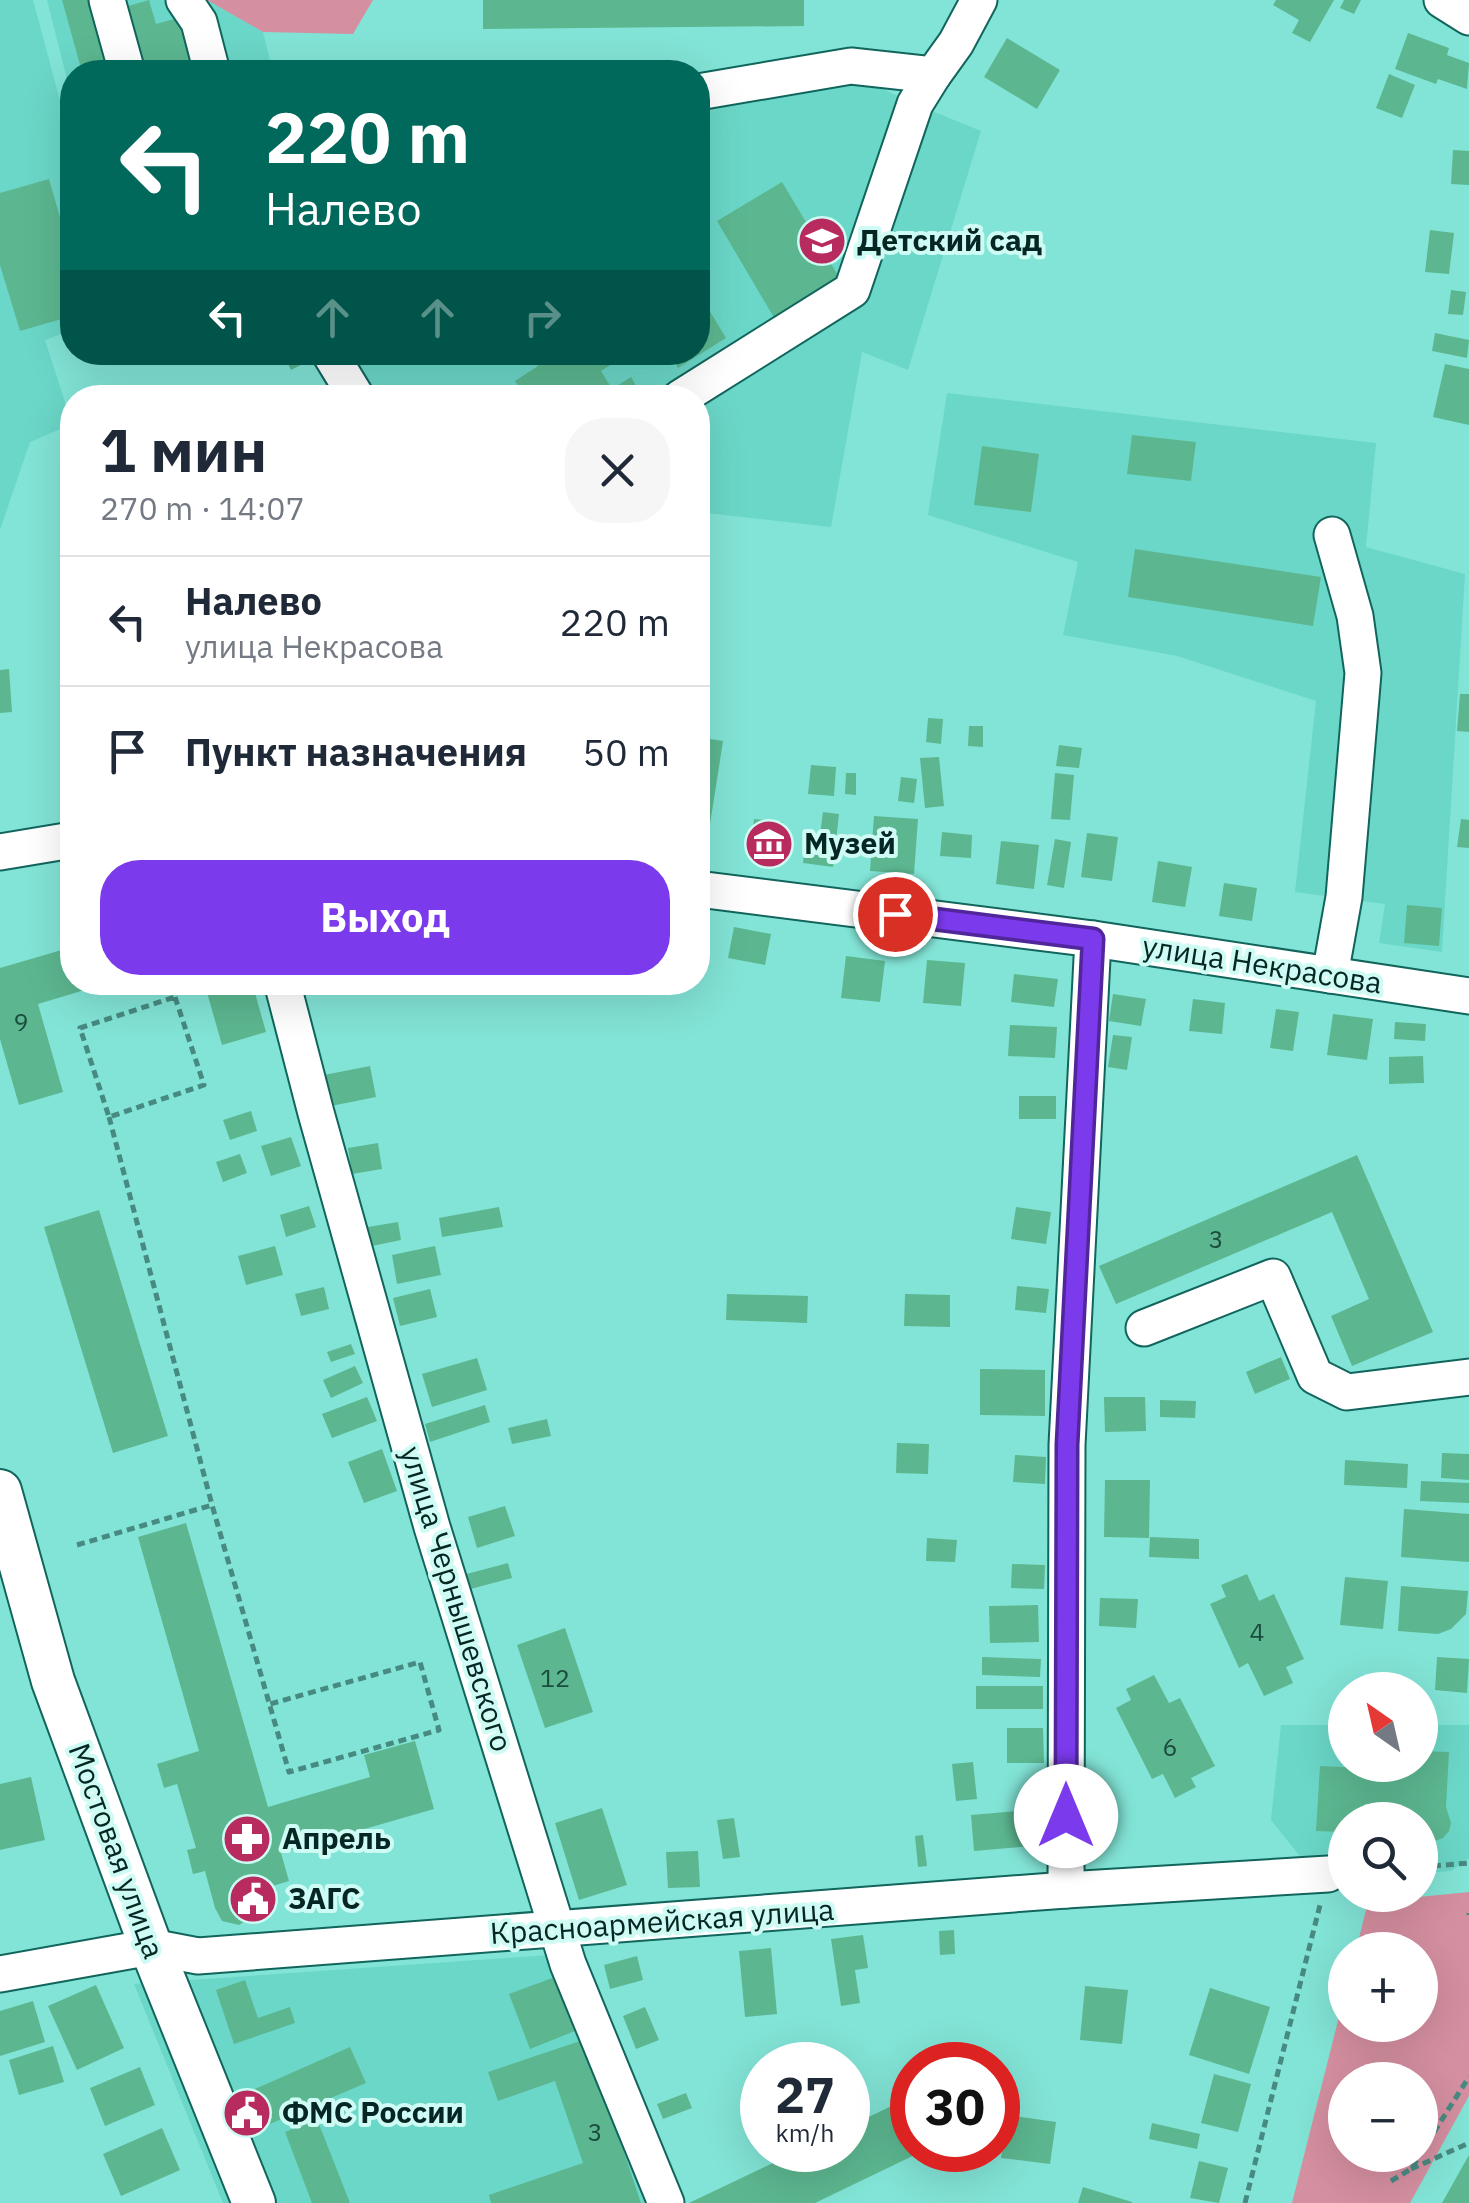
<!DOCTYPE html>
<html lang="ru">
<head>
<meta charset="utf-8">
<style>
	:root { --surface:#fff; --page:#f6f6f7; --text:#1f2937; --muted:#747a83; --line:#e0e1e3; --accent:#7c3aed }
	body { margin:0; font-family:"IBM Plex Sans",sans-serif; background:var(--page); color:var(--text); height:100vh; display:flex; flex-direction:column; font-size:38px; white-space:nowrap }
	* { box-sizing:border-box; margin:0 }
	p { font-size:32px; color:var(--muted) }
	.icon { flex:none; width:55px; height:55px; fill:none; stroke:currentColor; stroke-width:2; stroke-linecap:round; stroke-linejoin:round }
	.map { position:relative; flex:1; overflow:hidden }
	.side { position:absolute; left:60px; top:385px; width:650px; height:610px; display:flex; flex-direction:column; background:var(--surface); border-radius:40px; box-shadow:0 10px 40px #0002 }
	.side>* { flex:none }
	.banner { position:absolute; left:60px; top:60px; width:650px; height:305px; border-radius:40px; box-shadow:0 10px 40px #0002; background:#00695c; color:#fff; overflow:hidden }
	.needle { width:65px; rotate:326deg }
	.tools { position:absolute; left:1328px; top:1672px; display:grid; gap:20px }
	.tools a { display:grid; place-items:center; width:110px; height:110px; border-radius:50%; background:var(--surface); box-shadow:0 10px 40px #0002; font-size:50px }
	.speed { position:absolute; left:740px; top:2042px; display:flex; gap:20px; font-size:50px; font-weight:700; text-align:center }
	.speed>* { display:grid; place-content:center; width:130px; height:130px; border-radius:50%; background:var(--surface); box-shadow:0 10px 40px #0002; line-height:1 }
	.speed small { font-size:25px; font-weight:400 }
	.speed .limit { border:15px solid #d22; background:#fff; color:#111 }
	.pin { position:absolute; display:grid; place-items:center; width:85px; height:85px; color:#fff; margin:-42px; border:5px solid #fff; border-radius:50%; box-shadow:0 2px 10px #0007 }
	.me { position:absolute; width:110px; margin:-55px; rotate:0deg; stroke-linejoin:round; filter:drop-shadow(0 0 8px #0008) }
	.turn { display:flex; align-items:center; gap:35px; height:210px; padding:0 40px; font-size:45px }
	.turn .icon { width:130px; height:130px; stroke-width:2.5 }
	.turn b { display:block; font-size:70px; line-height:85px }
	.lanes { display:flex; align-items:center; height:95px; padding:0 40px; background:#0003; justify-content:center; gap:50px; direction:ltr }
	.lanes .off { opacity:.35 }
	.round { display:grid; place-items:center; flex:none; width:105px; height:105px; border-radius:40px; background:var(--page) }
	.headline { display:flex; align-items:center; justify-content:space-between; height:170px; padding:0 40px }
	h1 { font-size:60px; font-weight:800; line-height:75px }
	.primary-button { display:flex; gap:20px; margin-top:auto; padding:20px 40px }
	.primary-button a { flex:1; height:115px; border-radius:40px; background:var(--accent); color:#fff; font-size:40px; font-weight:800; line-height:115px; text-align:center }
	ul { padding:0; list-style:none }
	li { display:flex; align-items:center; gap:30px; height:130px; padding:0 40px; border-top:2px solid var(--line) }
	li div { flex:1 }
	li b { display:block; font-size:38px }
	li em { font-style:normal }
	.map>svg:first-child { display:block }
	.built { fill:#6bd7c8 }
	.green { fill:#d48fa0; fill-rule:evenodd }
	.building { fill:#5cb790 }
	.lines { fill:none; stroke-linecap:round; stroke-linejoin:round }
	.minor-casing { stroke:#11655c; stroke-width:39 }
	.major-casing { stroke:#11655c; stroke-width:46 }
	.path { stroke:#478a81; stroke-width:5; stroke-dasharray:8 5; stroke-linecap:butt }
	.minor { stroke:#fff; stroke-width:35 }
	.major { stroke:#fff; stroke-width:42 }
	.route-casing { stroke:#51269a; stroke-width:25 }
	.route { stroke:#7c3aed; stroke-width:18 }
	.labels { text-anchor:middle; stroke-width:8; stroke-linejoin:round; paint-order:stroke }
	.number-label { font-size:25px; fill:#1b4a3e }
	.poi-label { font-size:30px; font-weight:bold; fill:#052622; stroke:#cefbf4; text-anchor:start }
	.street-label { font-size:30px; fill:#052622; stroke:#cefbf4 }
</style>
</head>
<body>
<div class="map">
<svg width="1469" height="2203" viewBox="0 0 1469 2203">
	<rect width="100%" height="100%" fill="#82e4d6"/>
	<g class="built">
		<polygon points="0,0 33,0 72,145 72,330 45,340 72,424 30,442 0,530"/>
		<polygon points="47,0 207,0 263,32 273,72 72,72 72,99"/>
		<polygon points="853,75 915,104 981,131 908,370 862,352 831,527 698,512 698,398 374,397 348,353 698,352 698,101"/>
		<polygon points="947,393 1376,443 1366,547 1465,574 1442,952 1379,943 1385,904 1295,892 1316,701 1177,656 1063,635 1078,562 928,515"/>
		<polygon points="1281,1725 1345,1725 1345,1765 1420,1765 1420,1725 1469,1725 1469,1858 1451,1871 1420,1873 1420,1820 1345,1820 1345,1877 1318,1879 1271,1820"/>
		<polygon points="578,1953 676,2203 223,2203 134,1984"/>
	</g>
	<g class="green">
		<polygon points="207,0 373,0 353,34 263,32"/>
		<path d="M1469,1892V2096L1410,2203H1292L1345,1993V2025H1420V1950H1356L1368,1902ZM1345,2080H1420V2155H1345Z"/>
	</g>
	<g class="building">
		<polygon points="62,0 90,0 110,72 82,72"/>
		<polygon points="149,0 156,24 181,17 196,72 143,72 125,7"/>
		<polygon points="483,0 804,0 804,26 483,29"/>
		<polygon points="1276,0 1334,0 1310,42 1292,33 1299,20 1273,5"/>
		<polygon points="1344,0 1361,0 1354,14 1340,8"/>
		<polygon points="1408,33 1449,48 1447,55 1469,63 1467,89 1438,79 1436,84 1395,69"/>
		<polygon points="1007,38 1060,70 1037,109 984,77"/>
		<polygon points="252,63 254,72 221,72 221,71"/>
		<polygon points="1389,74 1415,85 1402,118 1376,108"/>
		<polygon points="1453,150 1469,151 1469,185 1451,184"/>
		<polygon points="49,179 72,260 72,316 20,331 0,265 0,193"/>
		<polygon points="782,182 842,282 776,321 717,221"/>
		<polygon points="1430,230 1454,233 1449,274 1425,272"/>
		<polygon points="1451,290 1466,292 1463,315 1448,314"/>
		<polygon points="700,295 726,338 678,368 669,352 698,352 698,297"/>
		<polygon points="1435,333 1469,340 1467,358 1432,351"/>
		<polygon points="282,352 313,352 316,357 291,370"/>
		<polygon points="530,352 616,352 620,359 601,371 612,389 631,377 643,398 586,398 584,393 576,398 525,398 515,381 538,366"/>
		<polygon points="1445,364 1469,369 1469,425 1433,417"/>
		<polygon points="1132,435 1196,442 1191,481 1127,474"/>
		<polygon points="982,446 1039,454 1031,512 974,505"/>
		<polygon points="1135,549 1321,577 1313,626 1128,597"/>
		<polygon points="9,669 12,712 0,713 0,670"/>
		<polygon points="1460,694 1469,694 1469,732 1457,731"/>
		<polygon points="928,718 943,719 941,744 926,742"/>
		<polygon points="969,726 983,726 983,747 968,746"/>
		<polygon points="698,737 723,741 706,850 698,849"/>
		<polygon points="1059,745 1082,748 1079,768 1056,766"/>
		<polygon points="939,757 944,806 925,808 920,758"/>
		<polygon points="811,765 836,767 834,796 808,794"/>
		<polygon points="846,773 856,773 856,795 845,794"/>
		<polygon points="1055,773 1074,775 1070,820 1051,819"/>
		<polygon points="901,777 917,779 914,803 898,801"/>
		<polygon points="823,812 839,814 833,867 803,863 806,833 820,835"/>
		<polygon points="874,816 918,819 914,874 870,871"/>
		<polygon points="754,819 783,822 779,862 749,859"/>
		<polygon points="1461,819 1469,820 1469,848 1457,847"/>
		<polygon points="942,832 972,835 971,858 940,856"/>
		<polygon points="1087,833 1118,837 1112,881 1081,877"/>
		<polygon points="1055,839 1071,842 1064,888 1047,885"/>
		<polygon points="1001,841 1039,845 1034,889 996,884"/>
		<polygon points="1158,861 1192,867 1185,907 1152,902"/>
		<polygon points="1224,883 1257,888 1252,921 1219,916"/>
		<polygon points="1407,905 1442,908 1439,946 1404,943"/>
		<polygon points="698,926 708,927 705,957 698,956"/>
		<polygon points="734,927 771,934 765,965 728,958"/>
		<polygon points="72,947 72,982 108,983 38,1004 63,1092 19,1105 0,1039 0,968"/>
		<polygon points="846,956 885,961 880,1002 841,998"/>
		<polygon points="927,960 965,963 961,1006 923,1003"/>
		<polygon points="1014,974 1058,979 1054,1007 1011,1002"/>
		<polygon points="204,982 252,982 266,1032 222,1045"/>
		<polygon points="543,982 584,982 583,995 542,992"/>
		<polygon points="1113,994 1146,999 1141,1026 1109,1021"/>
		<polygon points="1193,999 1225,1003 1222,1034 1189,1031"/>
		<polygon points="1276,1009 1299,1012 1293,1051 1270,1048"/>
		<polygon points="1333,1014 1373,1019 1367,1060 1327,1055"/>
		<polygon points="1395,1022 1426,1024 1425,1041 1394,1039"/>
		<polygon points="1010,1025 1057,1027 1055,1058 1008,1056"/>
		<polygon points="1113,1035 1132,1037 1127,1070 1108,1067"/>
		<polygon points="1423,1056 1424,1083 1389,1084 1389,1057"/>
		<polygon points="370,1066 376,1097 331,1106 324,1075"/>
		<rect x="1019" y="1096" width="37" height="23"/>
		<polygon points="251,1111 257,1131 230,1140 223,1120"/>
		<polygon points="291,1137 301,1166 271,1176 261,1146"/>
		<polygon points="378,1143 382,1169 352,1174 348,1148"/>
		<polygon points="240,1154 247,1173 223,1182 216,1162"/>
		<polygon points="1357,1155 1433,1332 1352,1366 1331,1316 1369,1299 1332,1212 1116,1304 1099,1266"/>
		<polygon points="309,1206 316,1227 286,1237 280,1215"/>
		<polygon points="499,1207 503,1227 442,1237 439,1218"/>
		<polygon points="1016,1207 1051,1212 1046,1244 1011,1239"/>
		<polygon points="99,1210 168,1436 113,1453 44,1227"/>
		<polygon points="398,1222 401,1240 372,1246 368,1227"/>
		<polygon points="275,1246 283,1275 246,1285 238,1256"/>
		<polygon points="435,1246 441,1275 397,1284 392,1255"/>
		<polygon points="1017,1286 1049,1289 1046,1313 1015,1310"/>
		<polygon points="324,1287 329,1309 301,1316 295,1294"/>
		<polygon points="430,1289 437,1317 400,1326 393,1298"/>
		<polygon points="727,1294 808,1296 807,1323 726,1320"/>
		<polygon points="905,1294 950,1295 950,1327 904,1326"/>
		<polygon points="351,1344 355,1354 331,1362 327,1352"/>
		<polygon points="1281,1357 1290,1379 1255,1394 1246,1372"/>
		<polygon points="477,1358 487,1390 432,1407 422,1374"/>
		<polygon points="355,1366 363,1383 331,1398 323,1380"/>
		<polygon points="980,1369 1045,1370 1045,1416 980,1415"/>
		<polygon points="367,1397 377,1421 332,1438 322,1414"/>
		<polygon points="1104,1397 1145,1397 1146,1431 1105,1432"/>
		<polygon points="1160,1400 1196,1401 1195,1418 1160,1417"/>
		<polygon points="485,1405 490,1422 430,1442 425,1424"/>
		<polygon points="547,1419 551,1436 512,1444 508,1428"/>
		<polygon points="897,1443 929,1444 928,1474 896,1473"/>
		<polygon points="382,1449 397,1491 364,1503 348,1462"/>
		<polygon points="1442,1453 1469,1454 1469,1480 1441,1478"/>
		<polygon points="1015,1455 1046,1457 1045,1484 1013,1482"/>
		<polygon points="1345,1460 1408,1464 1407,1488 1344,1485"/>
		<polygon points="1105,1480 1150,1480 1149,1538 1104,1537"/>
		<polygon points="1421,1481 1469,1483 1469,1503 1420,1501"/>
		<polygon points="505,1506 515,1536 477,1548 468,1517"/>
		<polygon points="1404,1509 1469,1514 1469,1562 1401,1557"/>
		<polygon points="186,1523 268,1807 370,1777 364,1755 415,1741 434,1809 281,1853 289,1881 250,1893 252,1904 247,1920 239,1925 222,1921 215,1908 205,1871 193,1874 187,1850 196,1848 177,1784 164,1788 157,1764 199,1751 138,1537"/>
		<polygon points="1150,1537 1199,1539 1199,1559 1149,1557"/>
		<polygon points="927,1538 957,1540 955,1562 926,1561"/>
		<polygon points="508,1563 512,1578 467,1590 463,1575"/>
		<polygon points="1012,1564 1045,1565 1044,1589 1011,1588"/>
		<polygon points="1247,1574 1259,1601 1274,1594 1304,1659 1286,1667 1293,1683 1264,1696 1248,1663 1239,1668 1210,1604 1226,1597 1221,1585"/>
		<polygon points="1345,1577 1388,1581 1383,1629 1340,1625"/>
		<polygon points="1401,1586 1468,1591 1466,1614 1451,1629 1438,1634 1398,1631"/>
		<polygon points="1100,1598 1138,1599 1136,1628 1099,1626"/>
		<polygon points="1038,1605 1039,1642 990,1643 989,1606"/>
		<polygon points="565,1628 593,1712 545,1728 517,1645"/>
		<polygon points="982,1657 1041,1659 1040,1677 982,1675"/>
		<polygon points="1437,1657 1469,1659 1467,1693 1435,1690"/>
		<polygon points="1154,1675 1169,1703 1180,1698 1215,1766 1191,1778 1196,1787 1175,1798 1163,1774 1152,1779 1116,1708 1131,1700 1126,1689"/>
		<rect x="976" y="1686" width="67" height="23"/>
		<polygon points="1007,1728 1043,1728 1044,1763 1007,1763"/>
		<polygon points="1420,1751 1449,1752 1446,1807 1451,1823 1449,1831 1443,1838 1427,1844 1420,1842 1420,1820 1345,1820 1345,1832 1316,1831 1320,1766 1382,1769 1383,1765 1420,1765"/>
		<polygon points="973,1762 977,1799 956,1801 952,1764"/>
		<polygon points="31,1777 45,1840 0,1850 0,1784"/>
		<polygon points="602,1808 627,1885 579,1900 555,1823"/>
		<polygon points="1028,1810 1031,1846 974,1851 971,1815"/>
		<polygon points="734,1818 740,1857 723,1859 717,1820"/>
		<polygon points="923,1835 927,1866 918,1867 915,1836"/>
		<polygon points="698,1851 700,1887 668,1888 666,1852"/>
		<polygon points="954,1930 955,1954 940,1955 939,1931"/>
		<polygon points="863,1935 868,1968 855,1970 860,2003 841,2006 831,1939"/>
		<polygon points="771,1948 777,2014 745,2017 739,1951"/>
		<polygon points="637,1956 643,1980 610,1989 604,1965"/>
		<polygon points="555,1977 575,2031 530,2049 509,1994"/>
		<polygon points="245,1980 258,2018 290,2007 295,2023 234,2044 216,1990"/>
		<polygon points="96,1985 124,2048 77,2070 48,2006"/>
		<polygon points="1085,1986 1128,1990 1122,2044 1080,2040"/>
		<polygon points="1210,1988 1270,2007 1249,2074 1189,2055"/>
		<polygon points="33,2001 45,2042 0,2056 0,2011"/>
		<polygon points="645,2007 659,2040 636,2049 623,2016"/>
		<polygon points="586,2039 641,2203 491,2203 489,2195 583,2163 555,2081 498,2101 488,2072"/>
		<polygon points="53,2046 64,2082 19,2095 9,2060"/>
		<polygon points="350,2047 366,2083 270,2124 255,2089"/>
		<polygon points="140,2067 155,2105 105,2126 90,2088"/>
		<polygon points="1214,2074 1251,2084 1238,2132 1201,2123"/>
		<polygon points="686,2093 692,2108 663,2119 657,2104"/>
		<polygon points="912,2096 912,2150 925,2150 815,2203 689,2203 800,2150 848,2150 848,2127"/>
		<polygon points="1007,2115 1056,2122 1050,2164 1001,2158"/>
		<polygon points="317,2119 350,2203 312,2203 285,2132"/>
		<polygon points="1152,2123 1200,2134 1197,2149 1149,2139"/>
		<polygon points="162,2128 180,2170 121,2196 103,2154"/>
		<polygon points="1469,2155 1469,2203 1442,2203"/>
		<polygon points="1199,2161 1228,2168 1219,2203 1190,2198"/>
		<polygon points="1083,2187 1132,2202 1132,2203 1078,2203"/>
	</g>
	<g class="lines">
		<g class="minor-casing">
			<g id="minor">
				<polyline points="107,0 127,72"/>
				<polyline points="184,0 199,22 212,72"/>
				<polyline points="1442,0 1469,17"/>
				<polyline points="698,92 851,66 933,75 956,43 979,0"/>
				<polyline points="329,352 357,398"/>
				<polyline points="680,398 852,290 915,104 933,75"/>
				<polyline points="0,852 72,840"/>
				<polyline points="698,889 1093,939 1469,996"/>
				<polyline points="1330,975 1344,897 1363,673 1355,616 1332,535"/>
				<polyline points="282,982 316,1113 432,1527 568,1964 666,2203"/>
				<polyline points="1144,1328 1273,1277 1315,1376 1347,1392 1469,1377"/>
				<polyline points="1066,1890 1067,1445 1093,939"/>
				<polyline points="0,1974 151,1947 198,1956 1066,1890 1328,1874"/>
			</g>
		</g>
		<g class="major-casing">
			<polyline id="major" points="0,1491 53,1681 151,1947 254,2203"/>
		</g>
		<g class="path">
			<polygon points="175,997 204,1085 109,1117 80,1028"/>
			<polyline points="109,1117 212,1505 289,1772 439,1730 420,1662 270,1704"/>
			<polyline points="77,1545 212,1505"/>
			<polyline points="1420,1867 1469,1863"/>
			<polyline points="1469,1913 1469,1915"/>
			<polyline points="1420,2154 1469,2077"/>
			<polyline points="1411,2169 1469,2143"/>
			<polyline points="1391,2181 1411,2169 1420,2155"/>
			<polyline points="1245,2203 1320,1905"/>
		</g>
		<use href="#minor" class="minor"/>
		<use href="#major" class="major"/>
	</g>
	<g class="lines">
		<g class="route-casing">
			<polyline id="route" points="895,914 1093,939 1067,1445 1066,1816"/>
		</g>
		<use href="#route" class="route"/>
	</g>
	<defs>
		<g id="school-disc" transform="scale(2.5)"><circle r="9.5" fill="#b82b5f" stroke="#cefbf4"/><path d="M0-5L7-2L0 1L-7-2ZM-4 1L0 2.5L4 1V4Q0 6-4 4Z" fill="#fff"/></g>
		<g id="museum-disc" transform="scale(2.5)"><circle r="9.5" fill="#b82b5f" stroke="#cefbf4"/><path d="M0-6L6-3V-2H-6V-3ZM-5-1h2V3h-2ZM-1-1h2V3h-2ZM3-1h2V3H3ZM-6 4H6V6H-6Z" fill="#fff"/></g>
		<g id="pharmacy-disc" transform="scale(2.5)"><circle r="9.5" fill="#b82b5f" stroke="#cefbf4"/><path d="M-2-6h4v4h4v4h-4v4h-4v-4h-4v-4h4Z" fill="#fff"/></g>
		<g id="civic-disc" transform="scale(2.5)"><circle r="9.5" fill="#b82b5f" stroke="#cefbf4"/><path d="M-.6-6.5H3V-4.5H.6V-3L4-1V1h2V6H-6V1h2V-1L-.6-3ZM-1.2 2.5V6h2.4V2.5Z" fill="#fff"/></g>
	</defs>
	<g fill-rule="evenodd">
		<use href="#school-disc" x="822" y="241"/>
		<use href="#museum-disc" x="769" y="844"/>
		<use href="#pharmacy-disc" x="247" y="1839"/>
		<use href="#civic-disc" x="253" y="1899"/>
		<use href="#civic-disc" x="247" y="2113"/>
	</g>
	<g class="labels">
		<g class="number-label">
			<text x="21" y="1031">9</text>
			<text x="1216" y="1248">3</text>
			<text x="1257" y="1641">4</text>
			<text x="555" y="1687">12</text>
			<text x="1170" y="1756">6</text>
			<text x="595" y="2141">3</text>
		</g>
		<g class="poi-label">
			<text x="857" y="251">Детский сад</text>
			<text x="804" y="854">Музей</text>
			<text x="282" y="1849">Апрель</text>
			<text x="288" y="1909">ЗАГС</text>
			<text x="282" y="2123">ФМС России</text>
		</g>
		<g class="street-label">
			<text transform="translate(1262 965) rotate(9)" y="10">улица Некрасова</text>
			<text transform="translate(456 1599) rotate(73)" y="10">улица Чернышевского</text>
			<text transform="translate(116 1851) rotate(70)" y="10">Мостовая улица</text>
			<text transform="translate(662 1922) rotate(-4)" y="10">Красноармейская улица</text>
		</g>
	</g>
</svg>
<div class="tools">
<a><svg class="needle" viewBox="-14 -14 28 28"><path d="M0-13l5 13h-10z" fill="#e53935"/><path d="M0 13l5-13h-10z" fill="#747a83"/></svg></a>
<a><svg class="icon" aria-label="search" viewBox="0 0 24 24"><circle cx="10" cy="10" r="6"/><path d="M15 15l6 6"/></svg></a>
<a>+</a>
<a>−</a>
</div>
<div class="speed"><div>27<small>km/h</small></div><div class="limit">30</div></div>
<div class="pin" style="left:895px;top:914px;background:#d93025"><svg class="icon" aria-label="arrive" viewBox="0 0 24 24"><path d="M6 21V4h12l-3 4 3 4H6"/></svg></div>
<svg class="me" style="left:1066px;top:1816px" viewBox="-20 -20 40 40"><circle r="19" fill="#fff"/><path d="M0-13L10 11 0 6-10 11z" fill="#7c3aed"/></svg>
<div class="banner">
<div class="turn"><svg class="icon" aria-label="left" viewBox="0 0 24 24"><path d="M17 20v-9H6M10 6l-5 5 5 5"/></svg><div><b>220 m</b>Налево</div></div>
<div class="lanes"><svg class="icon" aria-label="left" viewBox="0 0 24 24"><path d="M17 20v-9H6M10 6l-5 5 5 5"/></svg><svg class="icon off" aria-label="ahead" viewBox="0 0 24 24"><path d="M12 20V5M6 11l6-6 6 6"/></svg><svg class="icon off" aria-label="ahead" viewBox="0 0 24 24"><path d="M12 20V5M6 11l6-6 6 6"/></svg><svg class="icon off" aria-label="right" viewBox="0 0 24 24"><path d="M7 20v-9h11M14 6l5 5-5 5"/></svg></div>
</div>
<section class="side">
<div class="headline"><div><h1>1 мин</h1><p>270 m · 14:07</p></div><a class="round"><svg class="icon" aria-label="close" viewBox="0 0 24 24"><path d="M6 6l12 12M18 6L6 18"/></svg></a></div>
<ul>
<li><svg class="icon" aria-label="left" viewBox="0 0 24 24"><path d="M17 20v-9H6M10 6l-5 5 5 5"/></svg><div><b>Налево</b><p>улица Некрасова</p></div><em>220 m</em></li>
<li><svg class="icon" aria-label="arrive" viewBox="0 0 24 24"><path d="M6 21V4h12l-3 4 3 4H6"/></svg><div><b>Пункт назначения</b></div><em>50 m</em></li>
</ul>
<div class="primary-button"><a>Выход</a></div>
</section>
</div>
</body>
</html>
